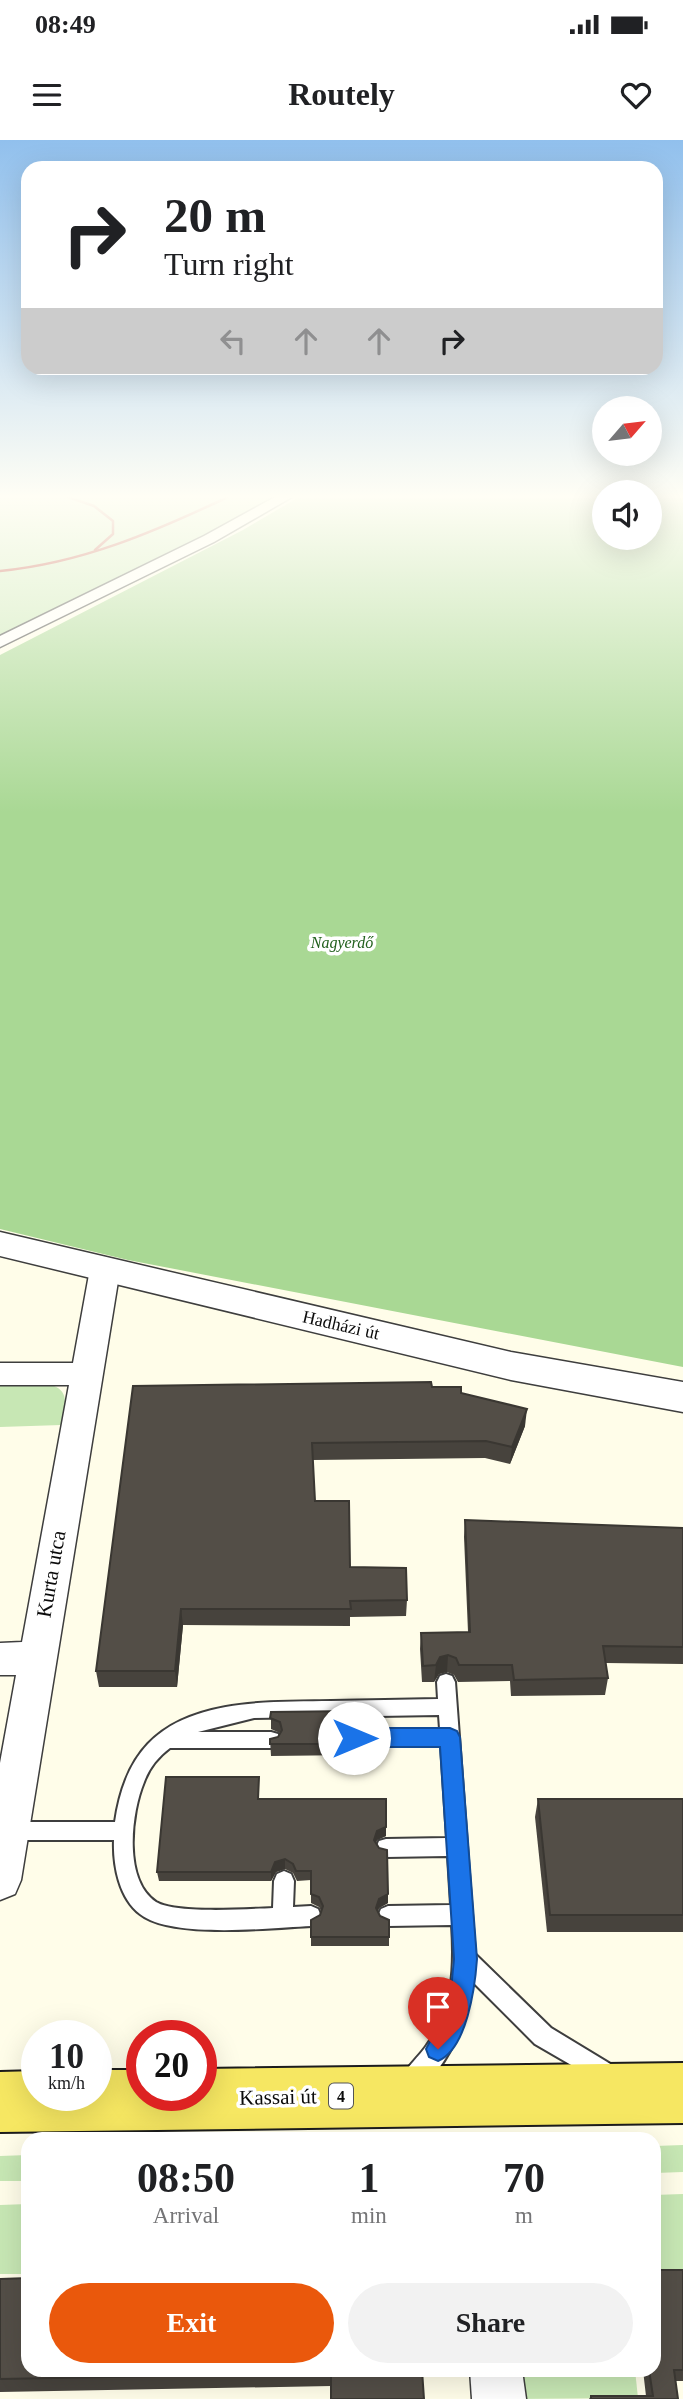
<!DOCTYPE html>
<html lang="en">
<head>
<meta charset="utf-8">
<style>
	:root { --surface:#fff; --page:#f2f2f2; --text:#202124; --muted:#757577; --accent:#ea580c }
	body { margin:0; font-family:Georgia,serif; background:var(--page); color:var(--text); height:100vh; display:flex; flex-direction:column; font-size:26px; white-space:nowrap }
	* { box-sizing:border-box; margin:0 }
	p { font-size:23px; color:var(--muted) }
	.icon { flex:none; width:38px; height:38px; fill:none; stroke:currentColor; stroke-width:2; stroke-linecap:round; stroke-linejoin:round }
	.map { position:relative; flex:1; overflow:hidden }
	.drawer { position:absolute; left:21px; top:1992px; width:640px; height:245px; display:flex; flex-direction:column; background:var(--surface); border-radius:21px; box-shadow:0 7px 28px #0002 }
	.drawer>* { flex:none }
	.guide { position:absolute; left:21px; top:21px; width:642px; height:214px; border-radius:21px; box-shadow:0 7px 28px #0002; background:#fff; color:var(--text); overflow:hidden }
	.needle { width:46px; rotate:62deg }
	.tools { position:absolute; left:592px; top:256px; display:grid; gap:14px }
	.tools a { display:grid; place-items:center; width:70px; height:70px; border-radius:50%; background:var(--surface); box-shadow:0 7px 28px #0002; font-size:35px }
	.speed { position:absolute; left:21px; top:1880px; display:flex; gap:14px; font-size:35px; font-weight:700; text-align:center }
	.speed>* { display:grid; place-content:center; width:91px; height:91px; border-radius:50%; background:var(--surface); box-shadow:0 7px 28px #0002; line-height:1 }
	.speed small { font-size:18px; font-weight:400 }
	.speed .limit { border:10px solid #d22; background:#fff; color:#111 }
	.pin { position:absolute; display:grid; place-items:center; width:60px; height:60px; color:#fff; margin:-72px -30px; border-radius:50% 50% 50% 0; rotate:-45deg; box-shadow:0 0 7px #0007 }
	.pin .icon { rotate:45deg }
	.me { position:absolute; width:77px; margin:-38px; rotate:90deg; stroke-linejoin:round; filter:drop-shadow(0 0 5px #0008) }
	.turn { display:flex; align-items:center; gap:24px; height:147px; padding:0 28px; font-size:32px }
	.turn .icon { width:91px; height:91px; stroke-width:2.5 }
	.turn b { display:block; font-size:49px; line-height:60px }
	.lanes { display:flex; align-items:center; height:66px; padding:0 28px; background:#0003; justify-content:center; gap:35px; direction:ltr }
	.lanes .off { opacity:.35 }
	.eta { display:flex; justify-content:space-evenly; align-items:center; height:119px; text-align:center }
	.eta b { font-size:42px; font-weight:700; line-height:49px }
	.primary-button { display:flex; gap:14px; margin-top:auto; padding:14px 28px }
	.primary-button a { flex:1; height:80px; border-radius:42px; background:var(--accent); color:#fff; font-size:28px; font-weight:700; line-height:80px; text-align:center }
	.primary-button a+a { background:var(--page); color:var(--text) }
	.status { display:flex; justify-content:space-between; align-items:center; height:49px; padding:0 35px; background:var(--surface); direction:ltr }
	.status svg { height:19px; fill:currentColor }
	header { display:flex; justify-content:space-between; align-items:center; height:91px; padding:0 28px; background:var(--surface); font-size:32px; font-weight:700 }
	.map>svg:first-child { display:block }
	.green { fill:#c7e7b4 }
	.forest { fill:#a9d894 }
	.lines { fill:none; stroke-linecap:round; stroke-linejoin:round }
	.service-casing { stroke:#3e3e3e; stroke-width:4 }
	.minor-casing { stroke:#3e3e3e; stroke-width:3 }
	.tertiary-casing { stroke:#3e3e3e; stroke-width:3 }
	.primary-casing { stroke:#1c1c1c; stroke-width:4 }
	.service { fill:#fff; fill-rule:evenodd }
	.minor { fill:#fff; fill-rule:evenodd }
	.tertiary { fill:#fff; fill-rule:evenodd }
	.primary { fill:#f6e762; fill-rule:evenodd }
	.rail { stroke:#b73427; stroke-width:2.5 }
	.wall { fill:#47433d }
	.shaded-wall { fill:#3a3732 }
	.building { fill:#534e47; stroke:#3a3732; stroke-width:2 }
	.route { fill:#1a73e8; stroke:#114b97; stroke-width:2 }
	.labels { text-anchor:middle; stroke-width:7; stroke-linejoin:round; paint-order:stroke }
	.far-park-label { font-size:16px; font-style:italic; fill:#22601d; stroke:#fff }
	.shield { fill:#fff; stroke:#545454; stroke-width:2 }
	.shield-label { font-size:16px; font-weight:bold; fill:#0b0b0b }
	.street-label { font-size:18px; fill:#0b0b0b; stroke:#fff }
	.near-street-label { font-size:21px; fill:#0b0b0b; stroke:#fff }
</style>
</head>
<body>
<div class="status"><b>08:49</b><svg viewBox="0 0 49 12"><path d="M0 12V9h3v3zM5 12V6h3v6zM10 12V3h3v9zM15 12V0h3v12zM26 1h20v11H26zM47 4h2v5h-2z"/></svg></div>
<header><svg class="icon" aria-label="menu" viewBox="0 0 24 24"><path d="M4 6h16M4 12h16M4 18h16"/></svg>Routely<svg class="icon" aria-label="heart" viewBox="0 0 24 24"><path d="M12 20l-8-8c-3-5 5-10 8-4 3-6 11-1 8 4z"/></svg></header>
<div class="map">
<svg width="683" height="2259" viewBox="0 0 683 2259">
	<rect width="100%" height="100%" fill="#fffde9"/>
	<g class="green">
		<polygon points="0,357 285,357 209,399 0,502"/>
		<path d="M0,1243C17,1243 66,1235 65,1262C65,1270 62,1278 61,1285L0,1287Z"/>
		<polygon points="683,2005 683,2032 655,2033 655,2006"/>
		<polygon points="28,2015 28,2041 0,2041 0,2016"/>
		<polygon points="683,2054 683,2133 655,2133 654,2055"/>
		<polygon points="28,2064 28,2134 0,2134 0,2065"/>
		<polygon points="512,2230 635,2230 638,2258 515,2259"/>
	</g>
	<polygon class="forest" points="299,357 604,357 604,397 649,397 649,357 683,357 683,1227 128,1120 0,1089 0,515 243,390"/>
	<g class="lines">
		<g class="service-casing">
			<path id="service" d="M446,1534L452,1536L455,1542L475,1814L551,1888L612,1925L615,1933L612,1941L604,1944L535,1904L473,1842C468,1876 447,1936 412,1950L404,1947L401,1939C407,1926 419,1917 427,1905C453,1869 455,1828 452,1785L388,1786L381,1783L378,1776L381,1769L388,1766L451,1765L448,1716L386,1717L379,1715L376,1708L379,1701L386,1699L447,1698L441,1605L354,1606L347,1604L345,1598L347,1592L354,1590L440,1589L439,1575L254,1578L198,1592H271L278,1594L280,1600L278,1606L271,1608H170C158,1617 149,1628 144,1642C131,1673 123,1740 156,1762C176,1774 248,1769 273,1768L274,1741L277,1734L284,1731L291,1734L294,1741L293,1767L311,1766L318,1769L321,1776L318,1783L311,1786C271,1788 171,1799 140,1774C119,1758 113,1725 114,1700H12L5,1697L2,1691L5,1685L12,1682H115C119,1654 128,1625 148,1604C191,1558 273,1562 331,1561C367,1560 402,1560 438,1559L437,1542L440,1536Z"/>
		</g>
		<g class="minor-casing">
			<g id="minor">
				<polygon points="275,357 292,357 214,402 0,507 0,496 204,396"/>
				<polygon points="105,1119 116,1122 120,1129 21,1740 15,1754 0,1760 0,1623 16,1535 0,1535 0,1503 22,1502 69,1245 0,1245 0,1223 73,1223 90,1129 94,1122"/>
				<polygon points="470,2230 522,2230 526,2259 472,2259"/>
			</g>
		</g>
		<g class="tertiary-casing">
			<polygon id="tertiary" points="0,1092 511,1212 683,1242 683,1272 511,1240 0,1116"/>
		</g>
		<g class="primary-casing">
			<polygon id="primary" points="683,1923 683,1983 0,1992 0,1932 37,1931 37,1955 96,1955 96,1930 142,1930 142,1955 201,1955 201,1929"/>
		</g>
		<use href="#service" class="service"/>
		<use href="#minor" class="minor"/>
		<use href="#tertiary" class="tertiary"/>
		<use href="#primary" class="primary"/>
		<g class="rail">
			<polyline points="68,357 94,366 113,381 113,394 95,410"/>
			<path d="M0,431C82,423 154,392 228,357"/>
		</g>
	</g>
	<g class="wall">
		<polygon points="133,1246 432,1247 461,1253 525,1286 510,1324 485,1318 313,1320 315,1361 350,1427 407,1460 406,1476 350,1477 350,1486 183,1485 177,1547 99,1547 96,1531"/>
		<polygon points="465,1380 683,1388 683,1524 606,1523 608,1538 605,1555 511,1556 510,1541 458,1542 454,1535 447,1532 439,1534 434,1542 422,1542 420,1509 421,1493 468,1492 464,1397"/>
		<polygon points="271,1572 354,1587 344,1591 346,1595 354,1597 354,1615 271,1616 270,1599 278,1597 280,1593 271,1589"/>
		<polygon points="259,1637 259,1659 386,1687 386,1696 377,1700 376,1703 388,1754 388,1763 379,1768 378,1771 389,1797 389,1806 311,1806 311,1780 320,1775 321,1771 319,1767 311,1763 311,1740 297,1741 293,1733 285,1729 276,1732 271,1741 159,1741 157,1732"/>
		<polygon points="538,1659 683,1659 683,1792 547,1792 535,1677"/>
		<polygon points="683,2130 683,2241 675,2241 678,2259 589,2259 591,2256 646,2256 643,2230 654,2230"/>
		<polygon points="0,2139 422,2230 331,2246 0,2252"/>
	</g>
	<g class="shaded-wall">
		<polygon points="527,1269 525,1286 510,1324 512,1307"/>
		<polygon points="181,1469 183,1485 177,1547 175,1531"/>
		<polygon points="448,1515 447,1532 439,1534 434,1542 436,1525 440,1517"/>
		<polygon points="354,1576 354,1587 345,1591 343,1588 345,1580"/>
		<polygon points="386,1687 386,1696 377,1700 374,1709 374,1700 377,1691"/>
		<polygon points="285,1719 285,1729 276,1732 271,1741 271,1732 275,1722"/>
		<polygon points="388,1754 388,1763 379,1768 376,1777 376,1768 379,1759"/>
	</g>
	<g class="building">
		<polygon points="431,1242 432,1247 461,1247 461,1253 527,1269 512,1307 486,1301 312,1303 315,1361 349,1361 350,1427 406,1428 407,1460 350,1461 351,1469 181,1469 175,1531 96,1531 133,1246"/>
		<polygon points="465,1380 683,1388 683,1507 603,1506 608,1538 514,1540 512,1525 459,1525 456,1518 448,1515 440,1517 436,1525 423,1526 421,1493 470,1492"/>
		<polygon points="354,1571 354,1576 345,1580 343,1588 346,1595 354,1597 355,1604 270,1604 270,1599 278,1597 282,1590 280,1582 270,1578 271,1572"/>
		<polygon points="166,1637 259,1637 258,1659 386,1659 386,1687 377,1691 374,1700 379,1708 387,1710 388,1754 379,1759 376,1768 380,1776 389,1780 389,1797 311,1797 311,1780 320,1775 323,1766 319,1757 311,1754 311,1731 296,1731 293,1724 285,1719 275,1722 271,1732 157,1732"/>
		<polygon points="538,1659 683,1659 683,1775 550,1775"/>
		<polygon points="654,2130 683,2130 683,2230 674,2230 678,2259 591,2259 591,2256 653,2256 649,2230 654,2230"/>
		<polygon points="28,2138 28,2230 422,2230 424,2259 331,2259 331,2233 0,2239 0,2139"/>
	</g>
	<linearGradient id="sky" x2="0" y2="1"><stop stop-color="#91c0ed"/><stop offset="0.53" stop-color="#fffef5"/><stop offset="1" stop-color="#fffef5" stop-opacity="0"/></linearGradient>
	<rect width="683" height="673" fill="url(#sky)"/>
	<path class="route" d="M354,1588H450L457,1591L460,1597L477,1819C475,1847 467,1909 438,1921L429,1917L426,1909L443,1876L451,1849L454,1819L440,1607H354L347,1604L344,1598L347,1591Z"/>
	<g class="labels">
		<g class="far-park-label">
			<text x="342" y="808">Nagyerdő</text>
		</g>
		<rect class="shield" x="329" y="1943.5" width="24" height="25" rx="5"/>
		<g class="shield-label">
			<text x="341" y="1962">4</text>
		</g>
		<g class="street-label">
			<text transform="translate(341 1185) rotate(13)" y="6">Hadházi út</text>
		</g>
		<g class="near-street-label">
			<text transform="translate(51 1434) rotate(-80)" y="7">Kurta utca</text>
			<text transform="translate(278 1957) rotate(-1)" y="7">Kassai út</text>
		</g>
	</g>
</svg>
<div class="tools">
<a><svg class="needle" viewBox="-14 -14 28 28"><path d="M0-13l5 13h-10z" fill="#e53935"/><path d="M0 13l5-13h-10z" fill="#757577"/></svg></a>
<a><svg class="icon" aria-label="sound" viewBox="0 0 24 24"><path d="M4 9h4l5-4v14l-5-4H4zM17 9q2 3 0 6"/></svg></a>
</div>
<div class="speed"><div>10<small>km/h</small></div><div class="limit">20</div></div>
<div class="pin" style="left:438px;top:1909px;background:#d93025"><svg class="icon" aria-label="arrive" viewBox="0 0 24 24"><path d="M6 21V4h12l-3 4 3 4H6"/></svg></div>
<svg class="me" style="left:354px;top:1598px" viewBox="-20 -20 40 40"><circle r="19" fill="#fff"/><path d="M0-13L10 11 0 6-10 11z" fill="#1a73e8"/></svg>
<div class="guide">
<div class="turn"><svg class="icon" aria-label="right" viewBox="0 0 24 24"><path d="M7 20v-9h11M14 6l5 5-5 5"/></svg><div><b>20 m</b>Turn right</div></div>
<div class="lanes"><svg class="icon off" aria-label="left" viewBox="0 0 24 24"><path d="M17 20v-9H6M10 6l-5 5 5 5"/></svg><svg class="icon off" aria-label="ahead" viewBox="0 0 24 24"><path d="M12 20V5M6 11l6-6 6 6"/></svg><svg class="icon off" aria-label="ahead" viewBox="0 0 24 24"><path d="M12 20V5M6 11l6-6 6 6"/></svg><svg class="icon" aria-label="right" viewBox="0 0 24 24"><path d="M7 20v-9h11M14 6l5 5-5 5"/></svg></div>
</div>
<section class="drawer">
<div class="eta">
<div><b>08:50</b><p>Arrival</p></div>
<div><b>1</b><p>min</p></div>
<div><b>70</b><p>m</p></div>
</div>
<div class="primary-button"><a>Exit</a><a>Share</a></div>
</section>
</div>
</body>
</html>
